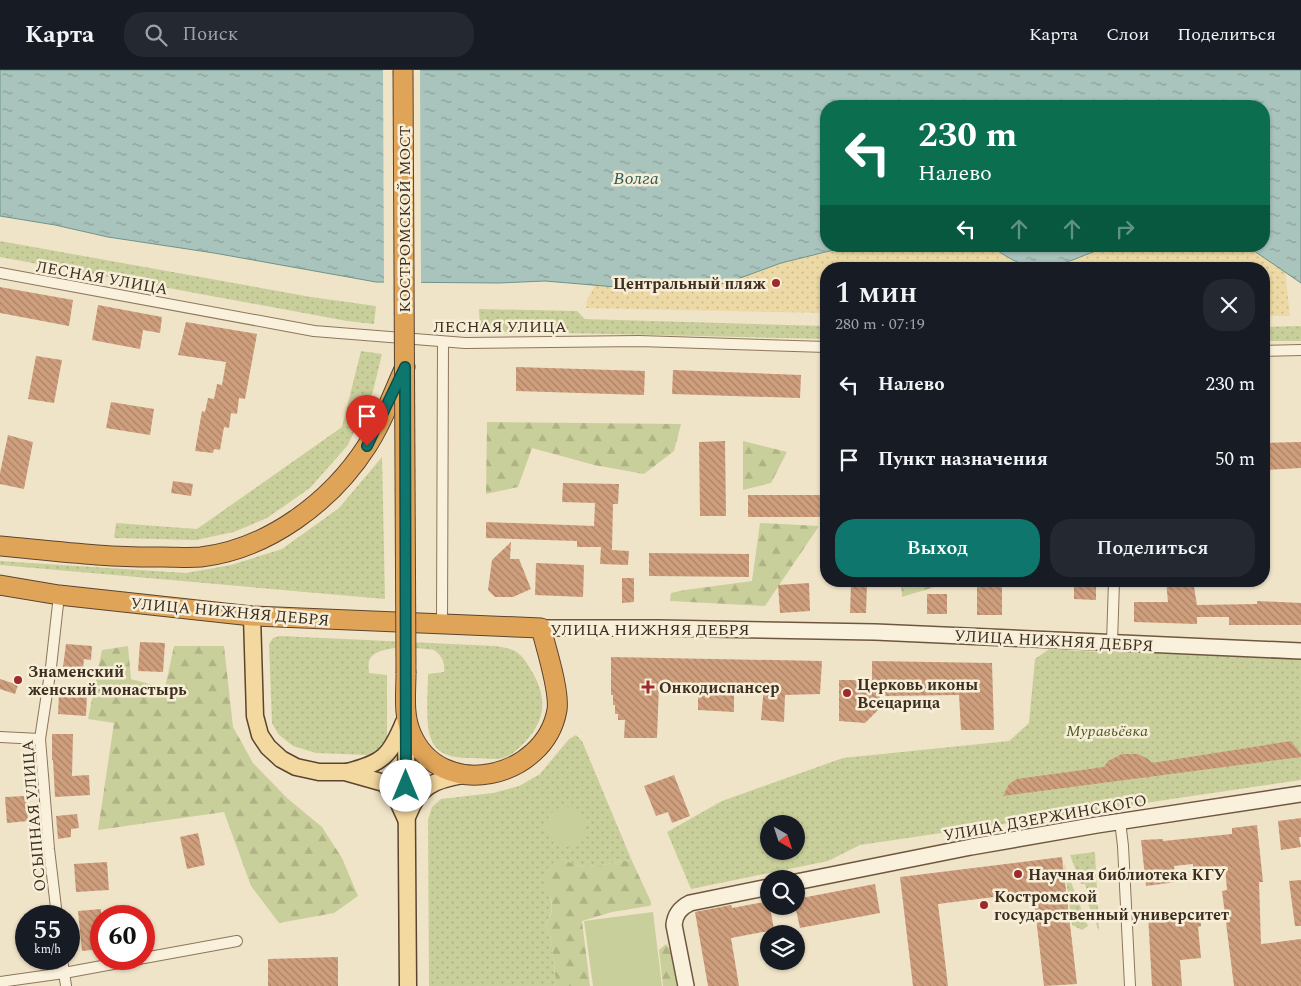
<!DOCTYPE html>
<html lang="ru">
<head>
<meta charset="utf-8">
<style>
	:root { --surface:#171b24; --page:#242831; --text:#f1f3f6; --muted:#9ea1a6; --line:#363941; --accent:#0f766e }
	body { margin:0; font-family:Spectral,serif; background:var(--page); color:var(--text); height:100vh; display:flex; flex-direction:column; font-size:19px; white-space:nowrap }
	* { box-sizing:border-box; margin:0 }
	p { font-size:16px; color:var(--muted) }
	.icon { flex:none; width:28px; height:28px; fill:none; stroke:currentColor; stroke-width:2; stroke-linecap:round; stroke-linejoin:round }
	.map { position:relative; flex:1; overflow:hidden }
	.details { position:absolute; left:820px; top:192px; width:450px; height:325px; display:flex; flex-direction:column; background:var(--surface); border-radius:20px; box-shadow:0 1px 4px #0004 }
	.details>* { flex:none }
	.hud { position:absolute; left:820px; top:30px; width:450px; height:152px; border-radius:20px; box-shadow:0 1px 4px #0004; background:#0b6e4f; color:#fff; overflow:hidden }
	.needle { width:32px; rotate:141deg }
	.controls { position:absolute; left:760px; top:745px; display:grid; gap:10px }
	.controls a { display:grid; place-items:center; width:45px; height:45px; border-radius:50%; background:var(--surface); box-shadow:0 1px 4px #0004; font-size:25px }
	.speed { position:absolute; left:15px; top:835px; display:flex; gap:10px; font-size:25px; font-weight:700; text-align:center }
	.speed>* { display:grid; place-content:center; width:65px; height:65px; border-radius:50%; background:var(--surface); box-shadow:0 1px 4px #0004; line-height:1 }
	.speed small { font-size:12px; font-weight:400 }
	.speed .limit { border:8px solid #d22; background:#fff; color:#111 }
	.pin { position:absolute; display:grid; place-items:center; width:42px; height:42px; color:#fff; margin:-51px -21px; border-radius:50% 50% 50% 0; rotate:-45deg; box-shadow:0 0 5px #0007 }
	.pin .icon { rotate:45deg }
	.me { position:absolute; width:55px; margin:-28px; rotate:0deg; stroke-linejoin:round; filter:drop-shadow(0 0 4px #0008) }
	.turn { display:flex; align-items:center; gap:18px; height:105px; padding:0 15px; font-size:22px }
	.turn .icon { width:65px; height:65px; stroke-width:2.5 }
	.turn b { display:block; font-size:35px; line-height:42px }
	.lanes { display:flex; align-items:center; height:48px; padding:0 15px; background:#0003; justify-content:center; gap:25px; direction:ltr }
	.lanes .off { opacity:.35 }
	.round { display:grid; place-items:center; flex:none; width:52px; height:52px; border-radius:20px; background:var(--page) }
	.head { display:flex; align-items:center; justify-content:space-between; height:85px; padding:0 15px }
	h1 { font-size:30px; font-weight:600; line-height:38px }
	.cta { display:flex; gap:10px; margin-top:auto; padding:10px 15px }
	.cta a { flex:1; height:58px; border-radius:20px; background:var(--accent); color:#fff; font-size:20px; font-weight:600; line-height:58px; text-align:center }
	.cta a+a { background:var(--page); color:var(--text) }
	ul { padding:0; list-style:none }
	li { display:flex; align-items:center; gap:15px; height:75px; padding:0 15px }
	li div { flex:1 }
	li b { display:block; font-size:19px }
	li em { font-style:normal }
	header { display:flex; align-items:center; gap:30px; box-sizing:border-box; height:70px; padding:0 25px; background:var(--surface); border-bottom:1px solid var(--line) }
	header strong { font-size:24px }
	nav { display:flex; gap:28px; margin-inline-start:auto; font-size:18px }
	.search { width:350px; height:45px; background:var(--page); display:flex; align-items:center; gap:12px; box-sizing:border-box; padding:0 18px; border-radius:20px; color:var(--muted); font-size:19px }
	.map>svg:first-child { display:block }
	.grass { fill:url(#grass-dots); fill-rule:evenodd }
	.forest { fill:url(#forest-firs) }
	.sand { fill:url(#sand-dots) }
	.garden { fill:#c9cf9b }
	.water { fill:url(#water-ripples); stroke:#6f938a }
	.pier { fill:#f0e4c8 }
	.building { fill:url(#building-back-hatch) }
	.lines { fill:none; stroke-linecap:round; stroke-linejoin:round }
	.street-casing { stroke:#8d765c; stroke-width:12 }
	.secondary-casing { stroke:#6f573f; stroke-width:18 }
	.primary-casing { stroke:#5b4430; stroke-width:19 }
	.highway-casing { stroke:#5b4430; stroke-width:21 }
	.street { stroke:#faf1dc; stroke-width:10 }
	.secondary { stroke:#faf1dc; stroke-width:15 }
	.primary { stroke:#f3d9a0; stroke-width:16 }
	.highway { stroke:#e0a458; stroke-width:19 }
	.highway-bridge-casing { stroke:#5b4430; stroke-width:21; stroke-linecap:butt }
	.highway-bridge { stroke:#e0a458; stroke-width:19 }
	.route-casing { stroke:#0a4d48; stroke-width:12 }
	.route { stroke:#0f766e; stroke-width:9 }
	.poi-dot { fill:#9e2a2b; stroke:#f7eed8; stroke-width:2 }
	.labels { text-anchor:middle; stroke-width:5; stroke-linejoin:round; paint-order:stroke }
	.street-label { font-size:16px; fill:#3d2e20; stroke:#f7eed8 }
	.poi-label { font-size:16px; font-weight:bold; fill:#3d2e20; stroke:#f7eed8; text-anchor:start }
	.park-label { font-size:16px; font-style:italic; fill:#4d5a26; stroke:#f7eed8 }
	.water-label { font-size:18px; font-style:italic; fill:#2f5d5a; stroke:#f7eed8 }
</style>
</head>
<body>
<header>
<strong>Карта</strong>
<div class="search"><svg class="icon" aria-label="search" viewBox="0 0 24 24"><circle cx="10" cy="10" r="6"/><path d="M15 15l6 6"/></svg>Поиск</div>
<nav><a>Карта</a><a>Слои</a><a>Поделиться</a></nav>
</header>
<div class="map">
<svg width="1301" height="916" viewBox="0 0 1301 916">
	<defs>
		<pattern id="grass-dots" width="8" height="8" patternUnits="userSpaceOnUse" patternTransform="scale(1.25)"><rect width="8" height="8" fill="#c9cf9b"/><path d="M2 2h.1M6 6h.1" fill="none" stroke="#aeb285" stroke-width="1.8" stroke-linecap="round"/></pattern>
		<pattern id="forest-firs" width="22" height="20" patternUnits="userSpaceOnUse" patternTransform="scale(1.25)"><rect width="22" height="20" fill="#c9cf9b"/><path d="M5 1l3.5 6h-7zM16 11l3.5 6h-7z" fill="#aeb285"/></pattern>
		<pattern id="sand-dots" width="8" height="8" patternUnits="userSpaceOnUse" patternTransform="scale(1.25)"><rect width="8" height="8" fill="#ecd9a5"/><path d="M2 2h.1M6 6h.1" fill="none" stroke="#cbbb8e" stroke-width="1.8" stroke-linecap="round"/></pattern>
		<pattern id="water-ripples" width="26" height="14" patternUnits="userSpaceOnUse" patternTransform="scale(1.25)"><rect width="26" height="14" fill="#a9c4bc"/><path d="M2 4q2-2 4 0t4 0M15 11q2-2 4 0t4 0" fill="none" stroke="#8ba098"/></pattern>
		<pattern id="building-back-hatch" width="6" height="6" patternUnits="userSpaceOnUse" patternTransform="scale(1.25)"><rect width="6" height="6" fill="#cf9f7d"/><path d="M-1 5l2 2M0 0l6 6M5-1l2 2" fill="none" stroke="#a98266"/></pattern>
	</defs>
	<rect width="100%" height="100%" fill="#f0e4c8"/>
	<g class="grass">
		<polygon points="0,171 311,227 376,236 374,254 347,251 0,187"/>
		<polygon points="479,239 577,241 585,249 826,256 826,269 480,261"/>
		<polygon points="1301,256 1301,271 1264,271 1264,257"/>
		<polygon points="361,281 382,284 373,321 348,375 310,418 267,448 234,462 196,470 114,468 116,453 197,459 342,357"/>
		<polygon points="382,387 385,529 0,495 0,491 186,503 231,495 282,479 339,438"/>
		<path d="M280,566L495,576C501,577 508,578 513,580C522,584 526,592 531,600C547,626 547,649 525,672C519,678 511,686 503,688C495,690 478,688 469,688C453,688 437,685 431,669C425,655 428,621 428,604L444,602C445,592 442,586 434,580C418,578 376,573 369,591C368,594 369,600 369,603L387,605V667L378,679L367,685L316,683L293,676L278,664L272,653L269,574L273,568Z"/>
		<path d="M1049,579L1101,582L1301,585V710L860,775L828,791L691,819L667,762L722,731L843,688L1009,671L1029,653L1035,589ZM769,754H796V781H769Z"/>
		<path d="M576,665L582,671L632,791C615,789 602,798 585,797C578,797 569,792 562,789L549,826C555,837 550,845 546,856L551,868L556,913L554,916H429L428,750L432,737L441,729L493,723L519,716L540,704L569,669Z"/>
		<polygon points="1095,782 1099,861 1088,834 1090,830 1085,814 1081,814 1070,785"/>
		<polygon points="1064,794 1088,856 1082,860 1072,855"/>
	</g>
	<g class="forest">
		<polygon points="487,352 681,354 674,381 644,404 594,395 532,378 518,417 486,424"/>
		<polygon points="743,371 787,382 771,413 743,420"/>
		<polygon points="760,453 819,456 765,536 670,531 671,523 685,520 752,511"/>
		<polygon points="901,511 954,511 902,527"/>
		<polygon points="128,576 131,609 165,618 174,576 224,576 233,657 253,693 287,728 322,757 342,788 358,826 334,843 279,853 251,816 224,742 98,760 114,653 88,649 102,580"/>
		<path d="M562,789C569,792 578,797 585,797C602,798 615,789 632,791L651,832V835L649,836L612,842L582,851L590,916H554L556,913L551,868L546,856C549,849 553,841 552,833C552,831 550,828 549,826C542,810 543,794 562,789Z"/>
		<polygon points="666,874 670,879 677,916 663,916 659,880"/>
	</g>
	<polygon class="sand" points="844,176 990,176 1013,190 1028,196 1053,196 1108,176 1247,176 1285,201 1290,246 1264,246 1264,199 826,199 826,243 586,238 587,230 596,214 628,218 657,215 717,215 732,211 781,193 826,183"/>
	<g class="garden">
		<circle cx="566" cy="757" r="20"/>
		<polygon points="653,842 662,916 593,916 584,851"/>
	</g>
	<g class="water">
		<polygon points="0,0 1301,0 1301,213 1247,176 1264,176 1264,36 826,36 826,176 844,176 838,179 781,193 732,211 717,215 657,215 628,218 545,211 499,213 376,212 214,183 108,167 55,155 0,146"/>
		<path d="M990,176H1108C1085,184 1053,202 1029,196C1015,193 1003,184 990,176Z"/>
	</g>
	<polygon class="pier" points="383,0 420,0 421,214 384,214"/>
	<g class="building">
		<polygon points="0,217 73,230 69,256 0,243"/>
		<polygon points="98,235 162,247 160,263 143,260 140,279 92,270"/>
		<polygon points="186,252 257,264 245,329 239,328 237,344 231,343 229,358 224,357 220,380 214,379 213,383 195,381 202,341 205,342 208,328 214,329 217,314 222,315 226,292 178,285"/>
		<polygon points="36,286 62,290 54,333 28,329"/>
		<polygon points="516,297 645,301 644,325 516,321"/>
		<polygon points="673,300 801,305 800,328 672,324"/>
		<polygon points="111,332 154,339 150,365 106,358"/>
		<polygon points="8,365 33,372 24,419 0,414 0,403"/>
		<polygon points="725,371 726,446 700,446 699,372"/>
		<polygon points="1301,372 1301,398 1264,400 1264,373"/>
		<polygon points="173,411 193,414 191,426 171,423"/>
		<polygon points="563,413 619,414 618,434 613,434 612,480 629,481 628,495 600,494 601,477 577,477 577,471 486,468 486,452 594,456 595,433 562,432"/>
		<rect x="748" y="425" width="72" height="22"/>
		<polygon points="511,472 510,489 519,489 531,519 513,527 495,527 488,520 492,490"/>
		<polygon points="649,483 749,484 749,507 649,506"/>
		<polygon points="536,493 584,495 583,527 535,525"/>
		<polygon points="622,508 634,508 634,532 622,533"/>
		<polygon points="1074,511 1096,511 1096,530 1074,529"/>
		<polygon points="1166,511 1193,511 1197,535 1257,534 1257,531 1301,533 1301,555 1229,555 1229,547 1197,547 1197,554 1134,552 1134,532 1168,532"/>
		<polygon points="809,513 810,541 780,543 778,515"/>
		<polygon points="851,514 867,515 866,543 850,543"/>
		<rect x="977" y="516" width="25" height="29"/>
		<rect x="927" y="524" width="20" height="20"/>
		<polygon points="140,572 165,573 163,602 138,601"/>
		<polygon points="66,574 92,576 91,590 84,589 83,598 63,597"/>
		<polygon points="611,587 822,591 820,624 785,625 784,652 761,650 764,616 734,615 734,642 698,640 698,616 659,615 657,668 624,668 625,650 618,650 618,644 615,644 615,635 613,635 613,625 611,625"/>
		<polygon points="872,591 992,593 994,660 961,660 959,625 880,626 880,638 865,653 839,651 839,610 872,610"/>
		<polygon points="0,609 18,615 15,624 0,619"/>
		<polygon points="59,623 87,625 86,646 58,644"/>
		<polygon points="52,664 73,664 72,706 89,705 90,725 55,727 53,690 52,690"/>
		<polygon points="1291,671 1301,684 1301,687 1003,726 1009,714 1017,709 1104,697 1108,691 1122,684 1138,684 1148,689 1152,693"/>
		<polygon points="674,705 690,746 672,753 668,742 656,746 644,716"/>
		<polygon points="26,726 28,751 7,753 5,727"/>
		<polygon points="77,744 79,758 71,759 71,767 58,769 56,746"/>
		<polygon points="1301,748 1301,767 1299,767 1301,777 1281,780 1278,751"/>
		<polygon points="1257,755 1263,812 1259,812 1261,874 1301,869 1301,916 1234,916 1222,821 1227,820 1225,796 1193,800 1193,794 1174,796 1176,812 1146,816 1141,770 1163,769 1163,771 1232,764 1232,758"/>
		<polygon points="198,763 205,795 187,799 180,767"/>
		<polygon points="1062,787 1077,914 1044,916 1033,822 938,834 948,916 913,916 900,807"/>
		<polygon points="107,792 109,820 76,822 74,794"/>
		<polygon points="1301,810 1301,856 1295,856 1289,811"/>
		<polygon points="875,814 880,843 800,858 796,840 796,829"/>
		<polygon points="769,831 774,860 731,868 739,916 708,916 695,842 731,835 732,838"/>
		<polygon points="101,839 101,879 82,881 78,841"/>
		<polygon points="1200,841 1201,856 1198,857 1201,888 1180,890 1182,916 1152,916 1148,844"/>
		<polygon points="338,887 338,916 268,916 268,889"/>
	</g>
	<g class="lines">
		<g class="street-casing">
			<g id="street">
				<polyline points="0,203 314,261 465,273 639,271 826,277"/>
				<polyline points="1264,281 1301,280"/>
				<polyline points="442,554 443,272"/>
				<polyline points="1112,573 1114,511"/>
				<polyline points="0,667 40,669"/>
				<polyline points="1120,751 1123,776 1130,916"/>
				<polyline points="57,846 49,779 40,669 51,597 59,525"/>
				<polyline points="144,888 237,871"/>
				<polyline points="62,889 66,916"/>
				<polyline points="0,912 64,903 140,889"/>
			</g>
		</g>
		<g class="secondary-casing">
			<g id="secondary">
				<polyline points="541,558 659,558 875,562 1301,581"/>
				<polyline points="796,812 971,777 1097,755 1301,724"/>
				<path d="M686,916L674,855C675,844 680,838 690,833L769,817"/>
			</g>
		</g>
		<g class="primary-casing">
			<g id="primary">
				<polyline points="252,546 255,646 260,665 268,677 281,689 296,697 319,702 345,702 384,713 395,725 406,749"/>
				<polyline points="406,651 408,916"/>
				<path d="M347,702C383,693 390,686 404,652"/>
				<path d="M408,745C419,716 434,710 463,705"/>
			</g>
		</g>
		<g class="highway-casing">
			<g id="highway">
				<path d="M0,476C54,481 109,488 163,487C176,487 189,488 201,487C268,479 331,432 367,376C383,352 393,323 405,297"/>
				<path d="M0,515L59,525L252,546L541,558C546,578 560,621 557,640C545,709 440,733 411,663C403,644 406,623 406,603"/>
			</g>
		</g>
		<use href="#street" class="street"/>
		<use href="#secondary" class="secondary"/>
		<use href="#primary" class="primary"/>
		<use href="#highway" class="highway"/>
		<g class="highway-bridge-casing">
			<polyline id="highway-bridge" points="403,0 406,603"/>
		</g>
		<use href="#highway-bridge" class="highway-bridge"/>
	</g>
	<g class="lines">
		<g class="route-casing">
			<polyline id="route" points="367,376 405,297 406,716"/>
		</g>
		<use href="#route" class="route"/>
	</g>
	<g class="poi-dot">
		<circle cx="776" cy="213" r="5"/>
		<circle cx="18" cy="610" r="5"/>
		<path d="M645.5 609.5h5v5h5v5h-5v5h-5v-5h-5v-5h5z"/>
		<circle cx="847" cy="623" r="5"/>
		<circle cx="1018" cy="804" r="5"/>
		<circle cx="984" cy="835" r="5"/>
	</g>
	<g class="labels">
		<g class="street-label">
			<text transform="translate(404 149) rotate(-90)" y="6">КОСТРОМСКОЙ МОСТ</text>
			<text transform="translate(102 207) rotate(10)" y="6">ЛЕСНАЯ УЛИЦА</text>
			<text x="500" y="262">ЛЕСНАЯ УЛИЦА</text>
			<text transform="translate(230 541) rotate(5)" y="6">УЛИЦА НИЖНЯЯ ДЕБРЯ</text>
			<text x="650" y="565">УЛИЦА НИЖНЯЯ ДЕБРЯ</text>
			<text transform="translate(1054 570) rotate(3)" y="6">УЛИЦА НИЖНЯЯ ДЕБРЯ</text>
			<text transform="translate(33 746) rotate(-95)" y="6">ОСЫПНАЯ УЛИЦА</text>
			<text transform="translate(1045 747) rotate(-10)" y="6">УЛИЦА ДЗЕРЖИНСКОГО</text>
		</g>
		<g class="poi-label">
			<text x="766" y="219" text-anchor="end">Центральный пляж</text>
			<text x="28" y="607">Знаменский<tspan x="28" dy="18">женский монастырь</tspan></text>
			<text x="857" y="620">Церковь иконы<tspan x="857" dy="18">Всецарица</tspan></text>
			<text x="659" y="623">Онкодиспансер</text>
			<text x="1028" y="810">Научная библиотека КГУ</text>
			<text x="994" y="832">Костромской<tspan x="994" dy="18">государственный университет</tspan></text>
		</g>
		<g class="park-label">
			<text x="1107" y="666">Муравьёвка</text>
		</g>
		<g class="water-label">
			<text x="636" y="114">Волга</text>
		</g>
	</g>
</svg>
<div class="controls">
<a><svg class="needle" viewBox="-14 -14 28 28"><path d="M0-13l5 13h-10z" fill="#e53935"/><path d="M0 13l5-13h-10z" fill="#9ea1a6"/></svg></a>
<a><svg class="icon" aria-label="search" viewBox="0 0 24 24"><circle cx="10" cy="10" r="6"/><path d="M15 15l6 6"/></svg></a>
<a><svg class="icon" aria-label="layers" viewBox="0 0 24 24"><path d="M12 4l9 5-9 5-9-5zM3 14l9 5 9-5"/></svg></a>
</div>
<div class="speed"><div>55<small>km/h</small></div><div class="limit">60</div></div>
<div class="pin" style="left:367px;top:376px;background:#d93025"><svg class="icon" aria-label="arrive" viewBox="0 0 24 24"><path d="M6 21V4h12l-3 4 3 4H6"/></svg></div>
<svg class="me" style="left:406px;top:716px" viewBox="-20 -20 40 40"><circle r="19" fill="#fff"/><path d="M0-13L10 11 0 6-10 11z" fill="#0f766e"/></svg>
<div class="hud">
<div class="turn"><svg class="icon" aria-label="left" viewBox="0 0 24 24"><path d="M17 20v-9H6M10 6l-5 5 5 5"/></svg><div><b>230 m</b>Налево</div></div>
<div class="lanes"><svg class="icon" aria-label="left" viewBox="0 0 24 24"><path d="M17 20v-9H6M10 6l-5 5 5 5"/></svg><svg class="icon off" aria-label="ahead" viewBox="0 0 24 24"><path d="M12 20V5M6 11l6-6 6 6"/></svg><svg class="icon off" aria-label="ahead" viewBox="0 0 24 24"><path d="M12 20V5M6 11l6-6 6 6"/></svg><svg class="icon off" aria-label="right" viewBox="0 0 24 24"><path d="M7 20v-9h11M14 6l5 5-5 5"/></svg></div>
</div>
<section class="details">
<div class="head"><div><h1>1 мин</h1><p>280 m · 07:19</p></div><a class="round"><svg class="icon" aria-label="close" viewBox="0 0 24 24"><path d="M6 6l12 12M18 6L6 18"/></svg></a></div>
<ul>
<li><svg class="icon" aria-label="left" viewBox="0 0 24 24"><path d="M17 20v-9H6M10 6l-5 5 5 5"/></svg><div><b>Налево</b></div><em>230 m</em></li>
<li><svg class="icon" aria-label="arrive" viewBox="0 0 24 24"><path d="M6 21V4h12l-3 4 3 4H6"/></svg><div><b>Пункт назначения</b></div><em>50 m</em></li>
</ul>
<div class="cta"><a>Выход</a><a>Поделиться</a></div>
</section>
</div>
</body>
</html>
